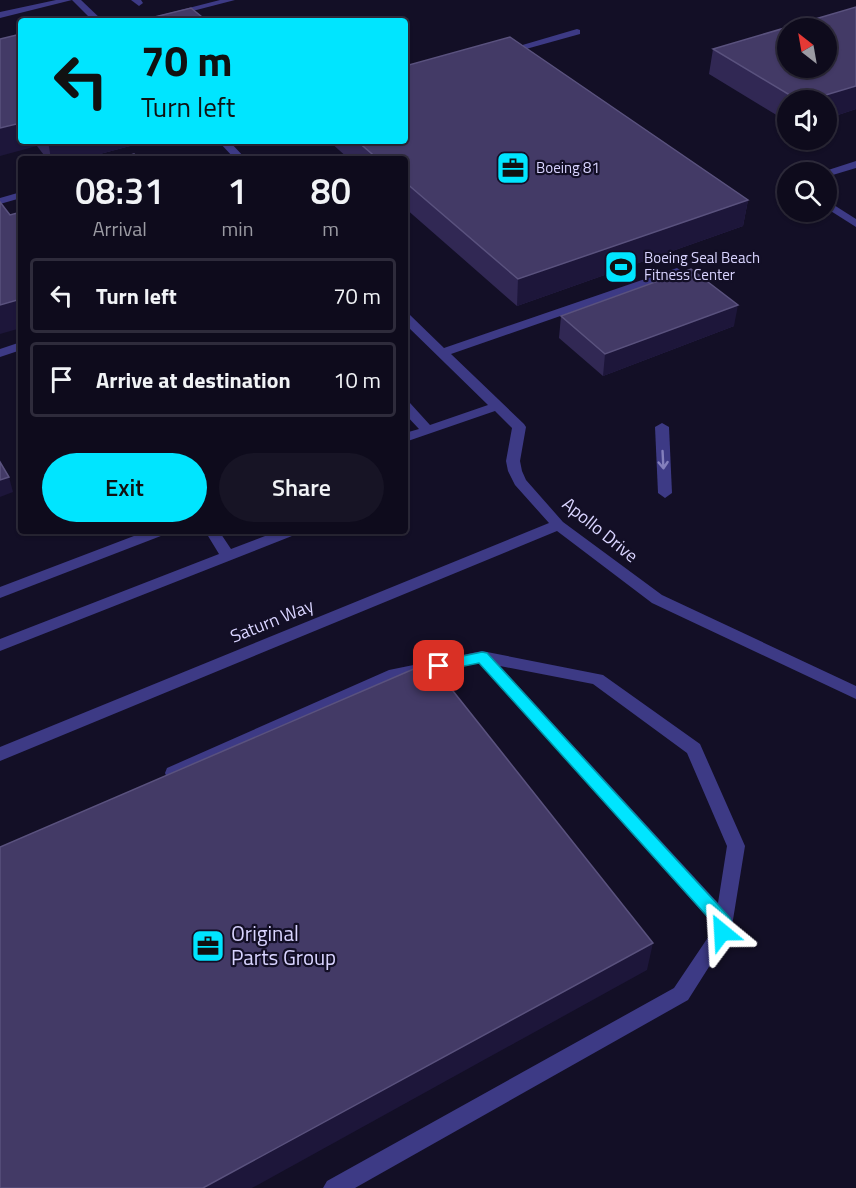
<!DOCTYPE html>
<html lang="en">
<head>
<meta charset="utf-8">
<style>
	:root { --surface:#0e0b1c; --page:#171425; --text:#f1f3f6; --muted:#9b9ba3; --line:#2e2b3b; --accent:#00e5ff }
	body { margin:0; font-family:"Titillium Web",sans-serif; background:var(--page); color:var(--text); height:100vh; display:flex; flex-direction:column; font-size:22px; white-space:nowrap }
	* { box-sizing:border-box; margin:0 }
	p { font-size:20px; color:var(--muted) }
	.icon { flex:none; width:33px; height:33px; fill:none; stroke:currentColor; stroke-width:2; stroke-linecap:round; stroke-linejoin:round }
	.map { position:relative; flex:1; overflow:hidden }
	.panel { position:absolute; left:18px; top:156px; width:390px; height:378px; display:flex; flex-direction:column; background:var(--surface); border-radius:6px; box-shadow:0 2px 4px #0004,0 0 0 2px var(--line) }
	.panel>* { flex:none }
	.banner { position:absolute; left:18px; top:18px; width:390px; height:126px; border-radius:6px; box-shadow:0 2px 4px #0004,0 0 0 2px var(--line); background:#00e5ff; color:#111; overflow:hidden }
	.needle { width:39px; rotate:329deg }
	.fabs { position:absolute; left:777px; top:18px; display:grid; gap:12px }
	.fabs a { display:grid; place-items:center; width:60px; height:60px; border-radius:50%; background:var(--surface); box-shadow:0 2px 4px #0004,0 0 0 2px var(--line); font-size:30px }
	.pin { position:absolute; display:grid; place-items:center; width:51px; height:51px; color:#fff; margin:-26px; border-radius:12px; box-shadow:0 3px 9px #0006 }
	.me { position:absolute; width:66px; margin:-33px; rotate:333deg; stroke-linejoin:round; filter:drop-shadow(0 0 4px #0008) }
	.turn { display:flex; align-items:center; gap:21px; height:126px; padding:0 24px; font-size:27px }
	.turn .icon { width:78px; height:78px; stroke-width:2.5 }
	.turn b { display:block; font-size:42px; line-height:51px }
	.eta { display:flex; justify-content:space-evenly; align-items:center; height:102px; text-align:center }
	.eta b { font-size:36px; font-weight:600; line-height:42px }
	.primary-button { display:flex; gap:12px; margin-top:auto; padding:12px 24px }
	.primary-button a { flex:1; height:69px; border-radius:36px; background:var(--accent); color:#111; font-size:24px; font-weight:600; line-height:69px; text-align:center }
	.primary-button a+a { background:var(--page); color:var(--text) }
	ul { padding:0; list-style:none }
	li { display:flex; align-items:center; gap:18px; height:75px; margin:0 12px 9px; padding:0 12px; border:3px solid var(--line); border-radius:6px }
	li div { flex:1 }
	li b { display:block; font-size:22px }
	li em { font-style:normal }
	.map>svg:first-child { display:block }
	.lines { fill:none; stroke-linecap:round; stroke-linejoin:round }
	.lane { fill:#3d3a85; fill-rule:evenodd }
	.street { fill:#3d3a85; fill-rule:evenodd }
	.wall { fill:#312854 }
	.shaded-wall { fill:#1d163a }
	.building { fill:#433a66; stroke:#5a527e; stroke-width:1.5; fill-rule:evenodd }
	.oneway { stroke:#837fbc }
	.route { fill:#00e5ff; stroke:#0095a6; stroke-width:1.5 }
	.labels { text-anchor:middle; stroke-width:4.5; stroke-linejoin:round; paint-order:stroke }
	.far-poi-label { font-size:15px; fill:#d9d4ff; stroke:#130f26; text-anchor:start }
	.street-label { font-size:18px; fill:#d9d4ff; stroke:#130f26 }
	.near-poi-label { font-size:21px; fill:#d9d4ff; stroke:#130f26; text-anchor:start }
</style>
</head>
<body>
<div class="map">
<svg width="856" height="1188" viewBox="0 0 856 1188">
	<rect width="100%" height="100%" fill="#130f26"/>
	<g class="lines">
		<g class="lane">
			<polygon points="72,0 81,0 103,21 93,21"/>
			<polygon points="131,0 141,0 143,3 139,6"/>
			<polygon points="220,0 235,0 154,21 138,21"/>
			<polygon points="577,29 580,30 580,34 504,55 499,52"/>
			<polygon points="218,141 229,141 246,159 235,159"/>
			<polygon points="856,161 856,168 826,177 826,172 822,172"/>
			<polygon points="21,192 21,198 0,204 0,198"/>
			<polygon points="826,200 856,219 856,227 826,208"/>
			<polygon points="677,268 683,272 681,274 451,354 524,424 526,427 520,461 522,471 526,480 563,522 662,595 856,686 856,699 652,603 557,531 0,761 0,747 549,523 515,485 508,471 506,461 512,428 495,411 405,442 405,433 419,429 405,414 405,402 410,403 430,425 488,405 405,324 405,313 409,314 444,348"/>
			<polygon points="21,342 21,350 0,357 0,349"/>
			<polygon points="662,423 669,427 672,493 665,498 658,493 655,427"/>
			<polygon points="147,531 168,531 166,534 0,598 0,587"/>
			<polygon points="205,531 219,531 231,549 278,531 299,531 297,534 0,651 0,639 219,554"/>
			<path d="M482,651L603,675L700,744L745,846L731,932L688,1000L355,1188H323L327,1181L674,988L713,930L714,925L479,663L398,679L179,778L173,780L167,778L165,773L167,768L389,670ZM500,666L593,684L687,753L727,846L718,903Z"/>
		</g>
		<polygon class="street" points="56,0 72,0 0,18 0,12"/>
	</g>
	<g class="wall">
		<polygon points="713,49 856,109 826,119 826,100 788,100 788,122 709,74"/>
		<polygon points="21,141 149,141 81,159 47,159 37,146"/>
		<polygon points="329,141 405,141 748,200 743,226 517,306 405,208 405,159 349,159"/>
		<polygon points="561,316 734,326 603,376 559,338"/>
	</g>
	<g class="shaded-wall">
		<polygon points="856,86 856,109 826,119 826,100 809,100"/>
		<polygon points="21,123 21,141 35,141 37,146 0,156 0,128"/>
		<polygon points="48,141 149,141 81,159 51,159"/>
		<polygon points="748,200 743,226 517,306 518,279"/>
		<polygon points="21,299 21,328 0,334 0,305"/>
		<polygon points="738,305 734,326 603,376 605,354"/>
		<polygon points="9,477 13,492 0,497 0,480"/>
		<polygon points="653,943 647,970 252,1188 203,1188"/>
	</g>
	<g class="building">
		<path d="M856,7V86L809,100H798L713,49ZM788,28H826V68H788Z"/>
		<polygon points="191,8 207,21 149,21 146,19"/>
		<polygon points="21,34 21,123 0,128 0,39"/>
		<polygon points="510,37 748,200 518,279 405,182 405,159 378,159 357,141 405,141 405,66"/>
		<polygon points="134,154 139,159 115,159"/>
		<polygon points="0,202 10,215 21,212 21,299 0,305"/>
		<polygon points="691,269 738,305 605,354 561,316"/>
		<polygon points="0,462 9,477 0,480"/>
		<polygon points="430,662 653,943 203,1188 0,1188 0,847"/>
	</g>
	<defs><path id="oneway-shaft" d="M-6 0H5M1.5-3L5.5 0L1.5 3" fill="none" stroke-width="1.6" stroke-linecap="round" stroke-linejoin="round" transform="scale(1.5)"/></defs>
	<use class="oneway" href="#oneway-shaft" transform="translate(663 460) rotate(87)"/>
	<polygon class="route" points="482,652 487,653 730,918 732,923 728,937 722,939 716,937 714,932 715,925 479,663 439,671 432,666 439,661"/>
	<defs>
		<g id="office-square" transform="scale(1.725)"><rect x="-9" y="-9" width="18" height="18" rx="4" fill="#00e5ff" stroke="#130f26"/><path d="M-6-3h4V-5.5h4V-3h4V5H-6ZM-1-4.5V-3h2v-1.5ZM-6 0V1H6V0Z" fill="#111"/></g>
		<g id="stadium-square" transform="scale(1.725)"><rect x="-9" y="-9" width="18" height="18" rx="4" fill="#00e5ff" stroke="#130f26"/><path d="M0-5a6.5 5 0 1 0 0 10a6.5 5 0 1 0 0-10ZM-3.5-1.8h7v3.6h-7Z" fill="#111"/></g>
	</defs>
	<g fill-rule="evenodd">
		<use href="#office-square" x="513" y="168"/>
		<use href="#stadium-square" x="621" y="267"/>
		<use href="#office-square" x="208" y="946"/>
	</g>
	<g class="labels">
		<g class="far-poi-label">
			<text x="536" y="173">Boeing 81</text>
			<text x="644" y="263">Boeing Seal Beach<tspan x="644" dy="17">Fitness Center</tspan></text>
		</g>
		<g class="street-label">
			<text transform="translate(600 530) rotate(39)" y="6">Apollo Drive</text>
			<text transform="translate(272 621) rotate(-22)" y="6">Saturn Way</text>
		</g>
		<g class="near-poi-label">
			<text x="231" y="941">Original<tspan x="231" dy="24">Parts Group</tspan></text>
		</g>
	</g>
</svg>
<div class="fabs">
<a><svg class="needle" viewBox="-14 -14 28 28"><path d="M0-13l5 13h-10z" fill="#e53935"/><path d="M0 13l5-13h-10z" fill="#9b9ba3"/></svg></a>
<a><svg class="icon" aria-label="sound" viewBox="0 0 24 24"><path d="M4 9h4l5-4v14l-5-4H4zM17 9q2 3 0 6"/></svg></a>
<a><svg class="icon" aria-label="search" viewBox="0 0 24 24"><circle cx="10" cy="10" r="6"/><path d="M15 15l6 6"/></svg></a>
</div>
<div class="pin" style="left:439px;top:666px;background:#d93025"><svg class="icon" aria-label="arrive" viewBox="0 0 24 24"><path d="M6 21V4h12l-3 4 3 4H6"/></svg></div>
<svg class="me" style="left:722px;top:932px" viewBox="-20 -20 40 40"><path d="M0-17L14 15 0 8-14 15z" fill="#00e5ff" stroke="#fff" stroke-width="4"/></svg>
<div class="banner">
<div class="turn"><svg class="icon" aria-label="left" viewBox="0 0 24 24"><path d="M17 20v-9H6M10 6l-5 5 5 5"/></svg><div><b>70 m</b>Turn left</div></div>
</div>
<section class="panel">
<div class="eta">
<div><b>08:31</b><p>Arrival</p></div>
<div><b>1</b><p>min</p></div>
<div><b>80</b><p>m</p></div>
</div>
<ul>
<li><svg class="icon" aria-label="left" viewBox="0 0 24 24"><path d="M17 20v-9H6M10 6l-5 5 5 5"/></svg><div><b>Turn left</b></div><em>70 m</em></li>
<li><svg class="icon" aria-label="arrive" viewBox="0 0 24 24"><path d="M6 21V4h12l-3 4 3 4H6"/></svg><div><b>Arrive at destination</b></div><em>10 m</em></li>
</ul>
<div class="primary-button"><a>Exit</a><a>Share</a></div>
</section>
</div>
</body>
</html>
